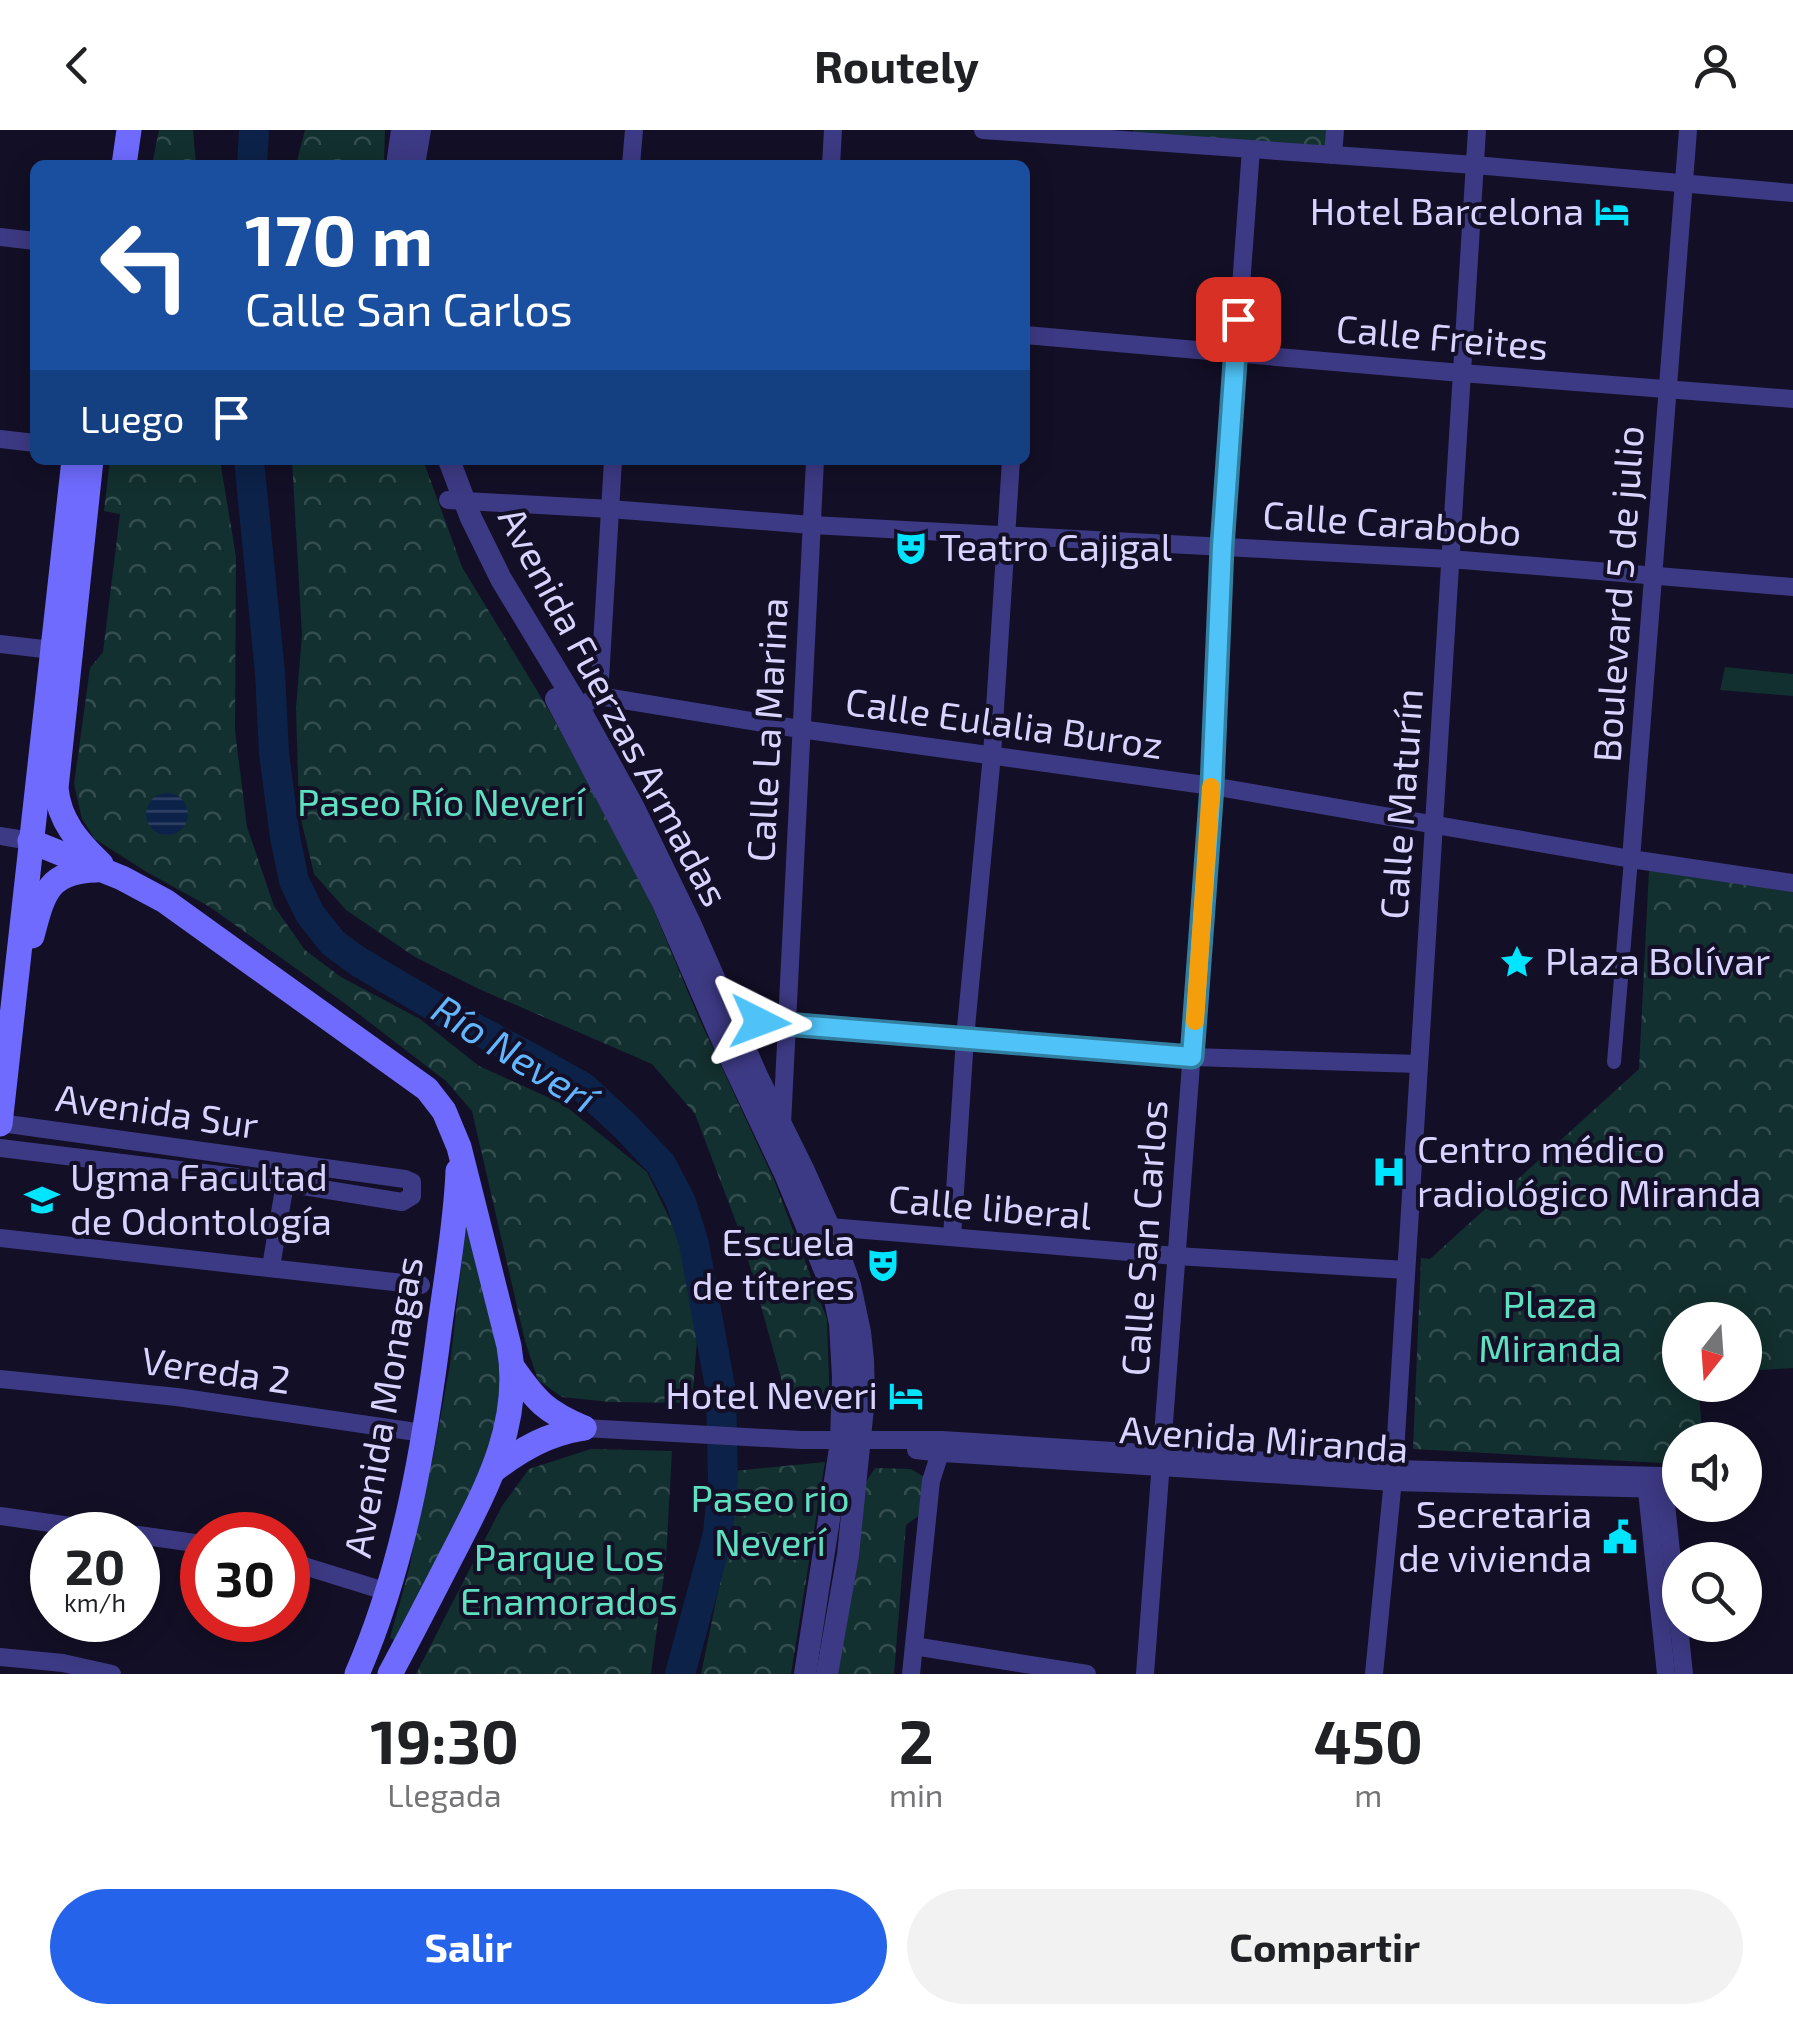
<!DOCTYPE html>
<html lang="es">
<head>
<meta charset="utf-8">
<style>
	:root { --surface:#fff; --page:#f2f2f2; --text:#202124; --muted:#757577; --accent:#2563eb }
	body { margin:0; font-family:"Exo 2",sans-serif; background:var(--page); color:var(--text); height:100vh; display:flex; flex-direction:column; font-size:38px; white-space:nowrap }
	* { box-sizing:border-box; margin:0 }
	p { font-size:32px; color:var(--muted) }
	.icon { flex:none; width:55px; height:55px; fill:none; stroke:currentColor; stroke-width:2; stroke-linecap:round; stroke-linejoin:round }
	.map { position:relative; height:1544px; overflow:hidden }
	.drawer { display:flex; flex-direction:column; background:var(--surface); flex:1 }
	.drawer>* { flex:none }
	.top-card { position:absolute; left:30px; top:30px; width:1000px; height:305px; border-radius:15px; box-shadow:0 5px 25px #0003; background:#1a4fa0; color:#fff; overflow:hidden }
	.needle { width:65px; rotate:197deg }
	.fabs { position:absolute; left:1662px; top:1172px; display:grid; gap:20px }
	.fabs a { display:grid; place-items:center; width:100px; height:100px; border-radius:50%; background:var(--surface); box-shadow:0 5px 25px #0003; font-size:50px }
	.speed { position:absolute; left:30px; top:1382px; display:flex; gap:20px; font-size:50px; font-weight:700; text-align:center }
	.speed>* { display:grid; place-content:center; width:130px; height:130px; border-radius:50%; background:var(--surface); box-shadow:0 5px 25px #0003; line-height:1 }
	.speed small { font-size:25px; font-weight:400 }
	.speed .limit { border:15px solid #d22; background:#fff; color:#111 }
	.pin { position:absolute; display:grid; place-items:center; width:85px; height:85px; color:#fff; margin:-42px; border-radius:20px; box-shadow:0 5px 15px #0006 }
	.me { position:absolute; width:110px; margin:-55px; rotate:93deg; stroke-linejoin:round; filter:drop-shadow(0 0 8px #0008) }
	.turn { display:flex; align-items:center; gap:35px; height:210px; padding:0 50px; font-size:45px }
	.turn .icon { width:130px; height:130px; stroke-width:2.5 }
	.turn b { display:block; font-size:70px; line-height:85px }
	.then { display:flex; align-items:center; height:95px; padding:0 50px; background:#0003; gap:20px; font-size:38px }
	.eta { display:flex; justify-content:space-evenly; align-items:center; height:170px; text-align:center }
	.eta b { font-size:60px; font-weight:700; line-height:70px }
	.cta { display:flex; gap:20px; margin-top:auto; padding:20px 50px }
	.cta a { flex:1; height:115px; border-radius:60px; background:var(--accent); color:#fff; font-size:40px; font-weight:700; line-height:115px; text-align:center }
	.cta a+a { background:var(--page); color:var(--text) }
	header { display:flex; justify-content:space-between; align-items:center; height:130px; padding:0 50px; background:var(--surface); font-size:45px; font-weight:700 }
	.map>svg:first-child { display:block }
	.green { fill:#12302f }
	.forest { fill:url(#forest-crowns) }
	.water { fill:url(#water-rules) }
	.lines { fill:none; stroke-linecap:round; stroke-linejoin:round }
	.river { stroke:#0c2248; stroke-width:30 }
	.pedestrian { stroke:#3d3a85; stroke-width:14 }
	.minor { stroke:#3d3a85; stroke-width:18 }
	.tertiary { stroke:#3d3a85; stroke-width:22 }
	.secondary { stroke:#6f6bff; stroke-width:25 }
	.route-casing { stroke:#337fa1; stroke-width:25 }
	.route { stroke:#4fc3f7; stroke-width:18 }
	.slow { stroke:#f59e0b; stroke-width:18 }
	.labels { text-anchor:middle; stroke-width:8; stroke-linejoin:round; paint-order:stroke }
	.poi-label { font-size:38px; fill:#d9d4ff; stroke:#130f26; text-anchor:end }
	.street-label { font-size:38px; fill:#d9d4ff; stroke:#130f26 }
	.park-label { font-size:38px; fill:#5fe0c0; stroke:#130f26 }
	.water-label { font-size:40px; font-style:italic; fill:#62b6ff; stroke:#130f26 }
</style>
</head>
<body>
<header><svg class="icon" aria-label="back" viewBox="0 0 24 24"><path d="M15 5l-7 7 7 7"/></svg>Routely<svg class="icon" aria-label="person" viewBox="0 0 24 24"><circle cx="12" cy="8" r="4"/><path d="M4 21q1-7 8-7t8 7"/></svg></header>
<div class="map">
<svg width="1793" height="1544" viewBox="0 0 1793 1544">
	<defs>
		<pattern id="forest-crowns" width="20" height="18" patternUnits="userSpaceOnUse" patternTransform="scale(2.5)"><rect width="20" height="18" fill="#12302f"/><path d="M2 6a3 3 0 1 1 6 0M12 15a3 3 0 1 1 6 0" fill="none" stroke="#344d4e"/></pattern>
		<pattern id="water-rules" width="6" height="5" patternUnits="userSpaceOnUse" patternTransform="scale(2.5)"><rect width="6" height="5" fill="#0c2248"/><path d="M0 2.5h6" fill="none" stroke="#2f4163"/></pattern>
	</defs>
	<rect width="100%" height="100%" fill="#130f26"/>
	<polygon class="green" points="1725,537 1793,544 1793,566 1720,560"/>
	<g class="forest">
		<polygon points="159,0 193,0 196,35 152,35"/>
		<polygon points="305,0 385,0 384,35 296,35"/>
		<polygon points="1133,0 1330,0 1329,21 1133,7"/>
		<polygon points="110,330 220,330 236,427 235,601 247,697 274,776 305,820 341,847 420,889 479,936 563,974 647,1042 679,1108 697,1210 692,1273 610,1272 562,1267 538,1250 525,1211 472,981 446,951 347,875 210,777 145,741 95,709 82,689 74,654 90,538 103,522 120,384 104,381"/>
		<polygon points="292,330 423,330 462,437 550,582 647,764 698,886 774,1050 827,1189 830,1280 790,1280 742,1108 695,984 652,934 479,859 415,827 346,780 314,744 299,681 296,578 302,505"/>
		<polygon points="1649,740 1793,762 1793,1238 1745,1241 1745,1190 1680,1190 1680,1255 1698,1255 1703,1310 1680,1310 1680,1334 1413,1319 1421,1128 1430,1129 1639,939"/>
		<polygon points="467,1087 504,1244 488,1333 399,1512 390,1508 410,1436 419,1378 433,1327 450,1235"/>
		<polygon points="591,1319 672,1321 666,1429 651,1544 416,1544 502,1376 529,1339"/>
		<polygon points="825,1332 791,1544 701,1544 723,1437 724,1342"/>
		<polygon points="875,1338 911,1339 931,1351 928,1379 906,1395 894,1544 835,1544 866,1352"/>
	</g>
	<circle class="water" cx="167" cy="684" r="21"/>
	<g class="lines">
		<g class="river">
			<polyline points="252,35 254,0"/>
			<polyline points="249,330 270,543 274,623 285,707 294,751 310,784 333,813 359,832 449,885 533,929 583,957 626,997 661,1034 681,1072 694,1114 721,1262 723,1349 718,1404 680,1544"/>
		</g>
		<polyline class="pedestrian" points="1614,932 1631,729"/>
		<g class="minor">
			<polyline points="983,0 1475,35 1793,63"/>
			<polyline points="1333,25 1335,0"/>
			<polyline points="631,35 634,0"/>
			<polyline points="831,35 833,0"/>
			<polyline points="0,107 35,111"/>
			<polyline points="1025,205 1461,243 1793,269"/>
			<polyline points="0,309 35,313"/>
			<polyline points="448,370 610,379 812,395 1450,429 1793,457"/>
			<polyline points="0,514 52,520"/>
			<polyline points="599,566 613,330"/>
			<polyline points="567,583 599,566 800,599 1212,656 1631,729 1793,753"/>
			<polyline points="0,706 30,711"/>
			<polyline points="1631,729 1688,0"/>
			<polyline points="724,891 787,893 1192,927 1419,934"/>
			<polyline points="782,994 815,330"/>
			<polyline points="0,1018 285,1053 402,1072 412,1066 412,1052 405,1049 0,993"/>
			<polyline points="818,1099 830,1097 1176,1126 1406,1140"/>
			<polyline points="952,1107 965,908 992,625 1011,330"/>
			<polyline points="0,1108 421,1155"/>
			<polyline points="271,1137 285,1053"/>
			<polyline points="0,1249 177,1267 423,1303"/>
			<polyline points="584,1298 801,1310 942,1310 1394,1339 1663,1346 1684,1544"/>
			<polyline points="916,1320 943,1323 1393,1352 1664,1359"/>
			<polyline points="1646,1351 1666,1544"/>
			<polyline points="0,1386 135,1405"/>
			<polyline points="138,1405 202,1414"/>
			<polyline points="288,1431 388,1462"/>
			<polyline points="914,1516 1087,1544"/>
			<polyline points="0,1527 63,1533 112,1544"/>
			<polyline points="911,1544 931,1351 940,1323"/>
			<polyline points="1145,1544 1212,656 1222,417 1251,19"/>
			<polyline points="1374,1544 1394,1339 1477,0"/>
		</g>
		<g class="tertiary">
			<polyline points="397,35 402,0"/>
			<polyline points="414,35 420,0"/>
			<polyline points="449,330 471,388 501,449 579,578 633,676 689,791 757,946 804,1041 833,1106 850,1155 860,1202 863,1230 864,1268 848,1425 827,1544"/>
			<polyline points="556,569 662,771 727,921 785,1044 833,1160 840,1194 843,1247 841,1312 805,1544"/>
		</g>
		<g class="secondary">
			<polyline points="124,35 129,0"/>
			<path d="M91,330L56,658C59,691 78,712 101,734"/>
			<path d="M30,711L122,748L165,771L427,959L444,981L459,1017L509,1216C523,1294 485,1361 451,1427C431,1466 411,1505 390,1544"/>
			<path d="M32,806C43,765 47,741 96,740"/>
			<polyline points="0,994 74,330"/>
			<path d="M513,1238C536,1271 546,1282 584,1298"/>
			<path d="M494,1340C523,1318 548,1304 584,1298"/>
			<path d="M357,1544C405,1434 425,1312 440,1194C447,1143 456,1092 458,1041"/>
		</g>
	</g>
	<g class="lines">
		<g class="route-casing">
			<polyline id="route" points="760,892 1192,927 1212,656 1222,417 1238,189"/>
		</g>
		<use href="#route" class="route"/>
		<polyline class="slow" points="1195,891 1211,657"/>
	</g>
	<defs>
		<g id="hotel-bare" transform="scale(2.7)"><path d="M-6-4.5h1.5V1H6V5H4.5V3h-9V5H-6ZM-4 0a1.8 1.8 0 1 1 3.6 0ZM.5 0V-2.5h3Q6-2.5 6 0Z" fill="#00e5ff" stroke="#130f26" stroke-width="2.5" paint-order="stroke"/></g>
		<g id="theatre-bare" transform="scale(2.7)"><path d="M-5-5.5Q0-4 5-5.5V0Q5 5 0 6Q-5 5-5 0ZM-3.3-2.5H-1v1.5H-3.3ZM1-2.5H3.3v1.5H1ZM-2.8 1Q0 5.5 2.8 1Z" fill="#00e5ff" stroke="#130f26" stroke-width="2.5" paint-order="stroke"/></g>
		<g id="sight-bare" transform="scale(2.7)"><path d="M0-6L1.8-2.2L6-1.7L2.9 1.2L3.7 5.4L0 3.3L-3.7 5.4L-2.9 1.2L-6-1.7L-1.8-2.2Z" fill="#00e5ff" stroke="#130f26" stroke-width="2.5" paint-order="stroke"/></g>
		<g id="hospital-bare" transform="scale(2.7)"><path d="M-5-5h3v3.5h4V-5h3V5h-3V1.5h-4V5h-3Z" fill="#00e5ff" stroke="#130f26" stroke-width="2.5" paint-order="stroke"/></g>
		<g id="university-bare" transform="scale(2.7)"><path d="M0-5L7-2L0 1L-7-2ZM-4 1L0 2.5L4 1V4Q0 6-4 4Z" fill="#00e5ff" stroke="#130f26" stroke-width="2.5" paint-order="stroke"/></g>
		<g id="civic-bare" transform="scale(2.7)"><path d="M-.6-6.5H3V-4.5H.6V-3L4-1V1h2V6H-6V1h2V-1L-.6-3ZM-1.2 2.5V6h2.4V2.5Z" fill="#00e5ff" stroke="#130f26" stroke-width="2.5" paint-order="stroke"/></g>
	</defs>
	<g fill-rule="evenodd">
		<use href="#hotel-bare" x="1612" y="82"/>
		<use href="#theatre-bare" x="911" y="418"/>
		<use href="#sight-bare" x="1517" y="832"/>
		<use href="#hospital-bare" x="1389" y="1042"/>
		<use href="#university-bare" x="42" y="1070"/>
		<use href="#theatre-bare" x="883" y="1135"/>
		<use href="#hotel-bare" x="906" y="1266"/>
		<use href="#civic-bare" x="1620" y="1407"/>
	</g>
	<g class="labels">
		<g class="poi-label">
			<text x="1584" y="95">Hotel Barcelona</text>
			<text x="939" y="431" text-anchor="start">Teatro Cajigal</text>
			<text x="1545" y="845" text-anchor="start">Plaza Bolívar</text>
			<text x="1417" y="1033" text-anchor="start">Centro médico<tspan x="1417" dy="44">radiológico Miranda</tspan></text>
			<text x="70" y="1061" text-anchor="start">Ugma Facultad<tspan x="70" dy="44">de Odontología</tspan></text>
			<text x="855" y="1126">Escuela<tspan x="855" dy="44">de títeres</tspan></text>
			<text x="878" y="1279">Hotel Neveri</text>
			<text x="1592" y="1398">Secretaria<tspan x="1592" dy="44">de vivienda</tspan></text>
		</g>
		<g class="street-label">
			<text transform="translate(1442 208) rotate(5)" y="13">Calle Freites</text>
			<text transform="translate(1392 394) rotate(4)" y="13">Calle Carabobo</text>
			<text transform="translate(1619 464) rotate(-86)" y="13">Boulevard 5 de julio</text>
			<text transform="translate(613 577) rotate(62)" y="13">Avenida Fuerzas Armadas</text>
			<text transform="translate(1004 594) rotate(8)" y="13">Calle Eulalia Buroz</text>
			<text transform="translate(768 600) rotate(-87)" y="13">Calle La Marina</text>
			<text transform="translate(1402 674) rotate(-86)" y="13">Calle Maturín</text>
			<text transform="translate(157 982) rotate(8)" y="13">Avenida Sur</text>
			<text transform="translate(990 1078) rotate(5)" y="13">Calle liberal</text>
			<text transform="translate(1145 1108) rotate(-86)" y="13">Calle San Carlos</text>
			<text transform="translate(216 1241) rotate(8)" y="13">Vereda 2</text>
			<text transform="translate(384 1277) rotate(-80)" y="13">Avenida Monagas</text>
			<text transform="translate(1264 1310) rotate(4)" y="13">Avenida Miranda</text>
		</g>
		<g class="park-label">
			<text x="441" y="686">Paseo Río Neverí</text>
			<text x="1550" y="1188">Plaza<tspan x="1550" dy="44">Miranda</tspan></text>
			<text x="770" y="1382">Paseo rio<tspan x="770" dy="44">Neverí</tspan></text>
			<text x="569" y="1441">Parque Los<tspan x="569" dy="44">Enamorados</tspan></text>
		</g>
		<g class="water-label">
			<text transform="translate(514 924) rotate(32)" y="14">Río Neverí</text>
		</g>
	</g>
</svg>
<div class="fabs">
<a><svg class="needle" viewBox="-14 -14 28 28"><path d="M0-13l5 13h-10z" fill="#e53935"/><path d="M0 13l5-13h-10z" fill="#757577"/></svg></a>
<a><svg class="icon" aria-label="sound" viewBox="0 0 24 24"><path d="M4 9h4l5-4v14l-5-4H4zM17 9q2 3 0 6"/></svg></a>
<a><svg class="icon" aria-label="search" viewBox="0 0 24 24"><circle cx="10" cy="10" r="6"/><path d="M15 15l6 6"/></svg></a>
</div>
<div class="speed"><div>20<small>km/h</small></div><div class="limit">30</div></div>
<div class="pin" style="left:1238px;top:189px;background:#d93025"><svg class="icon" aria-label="arrive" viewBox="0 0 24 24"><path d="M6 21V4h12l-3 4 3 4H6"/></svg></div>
<svg class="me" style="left:760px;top:892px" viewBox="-20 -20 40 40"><path d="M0-17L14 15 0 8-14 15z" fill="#4fc3f7" stroke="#fff" stroke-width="4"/></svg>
<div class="top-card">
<div class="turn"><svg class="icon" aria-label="left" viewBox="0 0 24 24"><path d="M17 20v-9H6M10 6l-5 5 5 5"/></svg><div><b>170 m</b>Calle San Carlos</div></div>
<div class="then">Luego<svg class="icon" aria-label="arrive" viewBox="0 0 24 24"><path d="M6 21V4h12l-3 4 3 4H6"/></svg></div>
</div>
</div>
<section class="drawer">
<div class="eta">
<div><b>19:30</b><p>Llegada</p></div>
<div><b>2</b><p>min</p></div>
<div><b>450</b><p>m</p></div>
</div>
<div class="cta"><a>Salir</a><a>Compartir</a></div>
</section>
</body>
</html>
